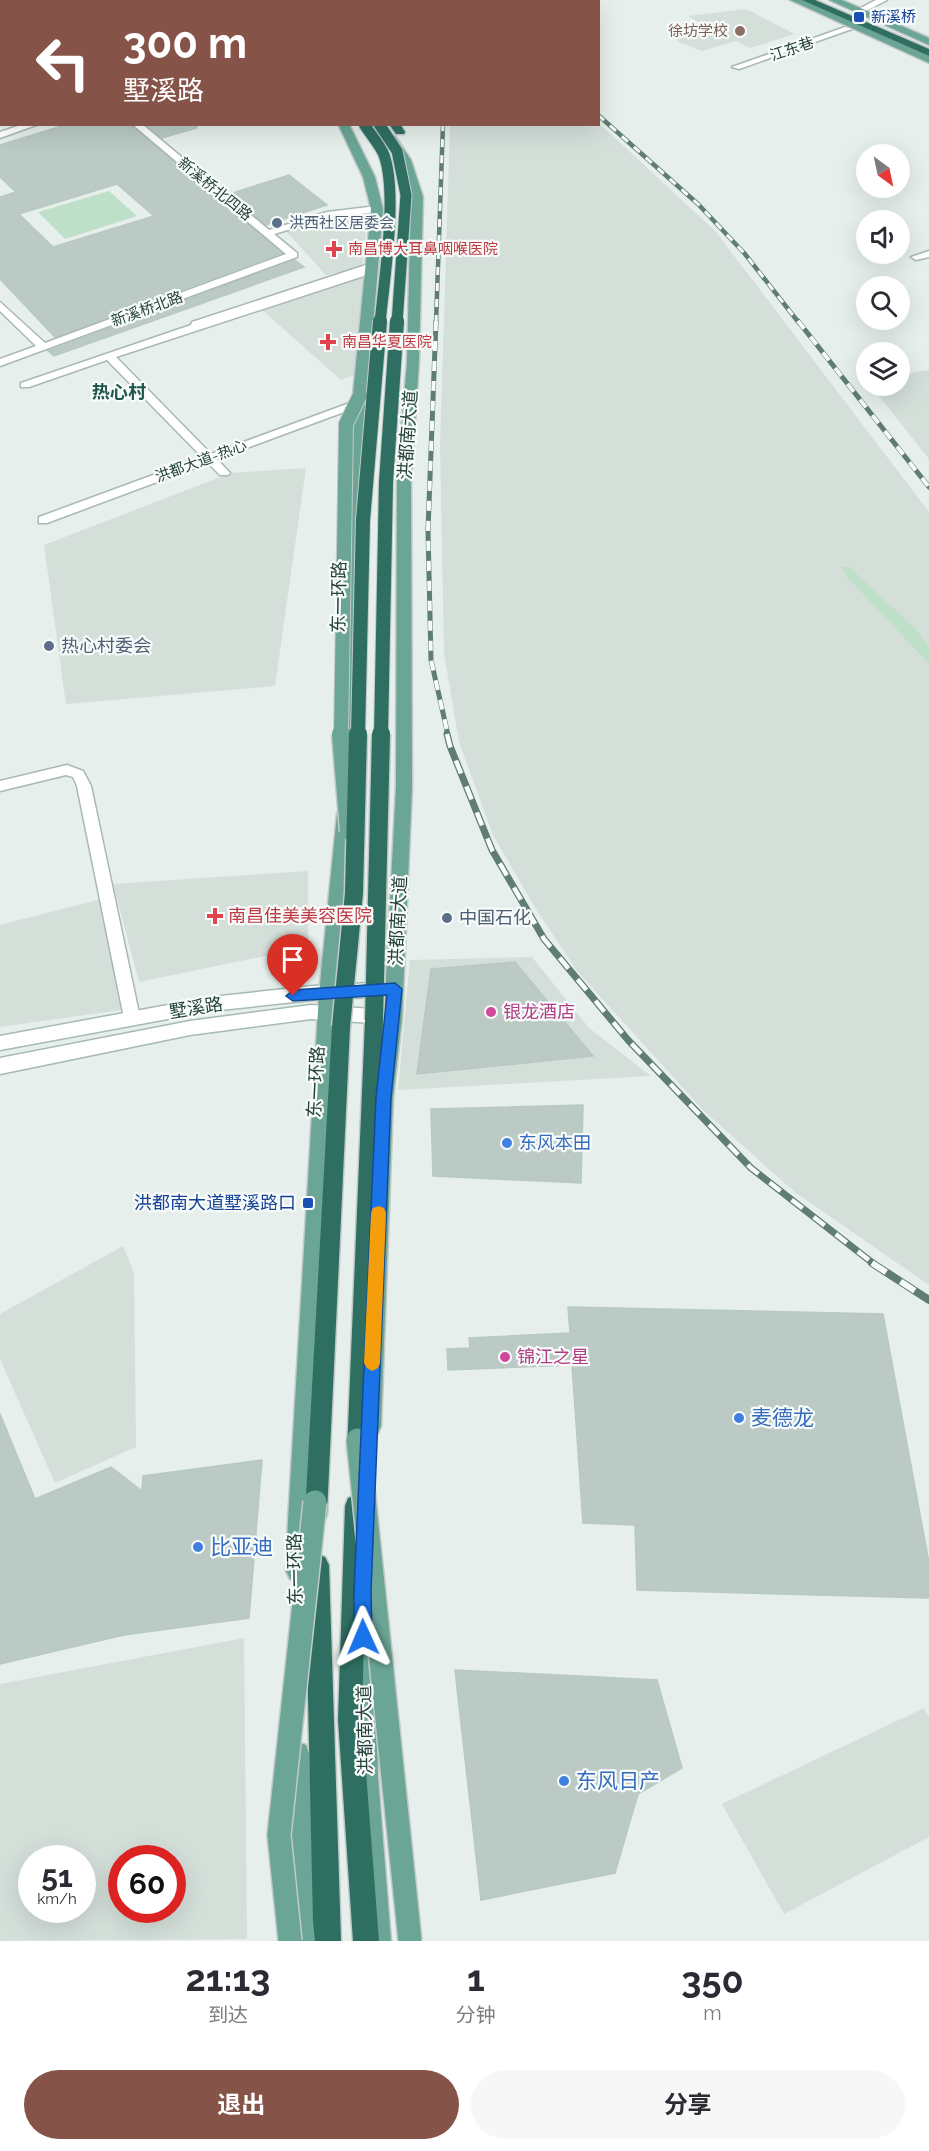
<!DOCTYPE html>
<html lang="zh">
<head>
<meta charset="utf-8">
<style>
	:root { --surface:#fff; --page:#f7f7f7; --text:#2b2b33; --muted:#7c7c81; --accent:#855347 }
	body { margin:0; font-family:Raleway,"Noto Sans SC",sans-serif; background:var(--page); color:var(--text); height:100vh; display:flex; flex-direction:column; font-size:22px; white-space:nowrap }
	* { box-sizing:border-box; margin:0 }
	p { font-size:20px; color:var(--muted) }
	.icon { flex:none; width:33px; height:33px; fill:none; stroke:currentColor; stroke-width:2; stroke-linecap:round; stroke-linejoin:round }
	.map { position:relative; height:1941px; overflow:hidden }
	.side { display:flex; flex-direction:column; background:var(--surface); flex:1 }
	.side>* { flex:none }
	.banner { position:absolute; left:0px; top:0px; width:600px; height:126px; box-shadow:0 6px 24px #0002; background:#855347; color:#fff; overflow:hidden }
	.needle { width:39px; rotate:147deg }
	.buttons { position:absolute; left:856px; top:144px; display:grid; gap:12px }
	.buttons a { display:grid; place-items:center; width:54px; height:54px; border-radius:50%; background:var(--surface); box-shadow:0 6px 24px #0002; font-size:30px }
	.speed { position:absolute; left:18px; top:1845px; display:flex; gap:12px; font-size:30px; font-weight:700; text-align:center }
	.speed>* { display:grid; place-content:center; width:78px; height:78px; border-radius:50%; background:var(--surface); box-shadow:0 6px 24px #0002; line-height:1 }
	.speed small { font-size:15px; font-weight:400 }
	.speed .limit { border:9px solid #d22; background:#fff; color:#111 }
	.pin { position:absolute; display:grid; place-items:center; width:51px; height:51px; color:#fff; margin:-62px -26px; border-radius:50% 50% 50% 0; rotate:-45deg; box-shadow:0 0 6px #0007 }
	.pin .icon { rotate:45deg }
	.me { position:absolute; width:66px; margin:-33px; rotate:359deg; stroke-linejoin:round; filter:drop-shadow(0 0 4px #0008) }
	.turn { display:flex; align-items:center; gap:21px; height:126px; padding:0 24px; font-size:27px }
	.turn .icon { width:78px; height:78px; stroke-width:2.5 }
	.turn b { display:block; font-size:42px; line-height:51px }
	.eta { display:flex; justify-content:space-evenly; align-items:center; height:102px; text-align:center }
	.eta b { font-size:36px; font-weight:700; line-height:42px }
	.action { display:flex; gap:12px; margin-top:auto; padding:12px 24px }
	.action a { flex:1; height:69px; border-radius:36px; background:var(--accent); color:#fff; font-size:24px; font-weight:700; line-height:69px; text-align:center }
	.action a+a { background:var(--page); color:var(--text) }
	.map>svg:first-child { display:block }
	.built { fill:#d4dfda; fill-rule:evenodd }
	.green { fill:#bfe0c8 }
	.building { fill:#bbcac4; stroke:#b8c9c2; stroke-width:1.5; fill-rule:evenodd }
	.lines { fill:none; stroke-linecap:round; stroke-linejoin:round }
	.street-casing { stroke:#a8b8b2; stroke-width:3 }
	.secondary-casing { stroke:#a4bbb3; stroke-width:3 }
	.primary-casing { stroke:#c2cac8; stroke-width:3 }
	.highway-casing { stroke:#c2cac8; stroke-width:3 }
	.street { fill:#fff; fill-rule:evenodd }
	.secondary { fill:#fff; fill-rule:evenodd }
	.primary { fill:#6aa596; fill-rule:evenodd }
	.highway { fill:#2f6f62; fill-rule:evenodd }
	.rail-far3-casing { stroke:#5f7d75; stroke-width:4.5 }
	.rail-far2-casing { stroke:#5f7d75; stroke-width:5 }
	.rail-far1-casing { stroke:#5f7d75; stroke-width:7 }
	.rail-casing { stroke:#5f7d75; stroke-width:8 }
	.rail-far3 { stroke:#f7fbf9; stroke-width:3; stroke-dasharray:8; stroke-linecap:butt }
	.rail-far2 { stroke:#f7fbf9; stroke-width:4; stroke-dasharray:10; stroke-linecap:butt }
	.rail-far1 { stroke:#f7fbf9; stroke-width:4.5; stroke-dasharray:14; stroke-linecap:butt }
	.rail { stroke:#f7fbf9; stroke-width:6; stroke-dasharray:17; stroke-linecap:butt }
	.primary-bridge-far2-casing { stroke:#c2cac8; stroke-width:16; stroke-linecap:butt }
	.primary-bridge-far1-casing { stroke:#c2cac8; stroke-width:21; stroke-linecap:butt }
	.primary-bridge-casing { stroke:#c2cac8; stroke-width:26; stroke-linecap:butt }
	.highway-bridge-far2-casing { stroke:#c2cac8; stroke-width:13; stroke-linecap:butt }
	.highway-bridge-far1-casing { stroke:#c2cac8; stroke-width:16; stroke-linecap:butt }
	.highway-bridge-casing { stroke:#c2cac8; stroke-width:21; stroke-linecap:butt }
	.primary-bridge-far2 { stroke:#6aa596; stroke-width:14 }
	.primary-bridge-far1 { stroke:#6aa596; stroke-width:18 }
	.primary-bridge { stroke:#6aa596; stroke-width:23 }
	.highway-bridge-far2 { stroke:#2f6f62; stroke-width:11 }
	.highway-bridge-far1 { stroke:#2f6f62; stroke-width:14 }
	.highway-bridge { stroke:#2f6f62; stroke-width:18 }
	.route { fill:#1a73e8; stroke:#114b97; stroke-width:1.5 }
	.slow { fill:#f59e0b }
	.transit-dot { fill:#1a4fb4; stroke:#f7fbf9; stroke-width:2 }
	.education-dot { fill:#8d6e63; stroke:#f7fbf9; stroke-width:2 }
	.service-dot { fill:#5c6f8a; stroke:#f7fbf9; stroke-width:2 }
	.health-dot { fill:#e0444e; stroke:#f7fbf9; stroke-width:2 }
	.hotel-dot { fill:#d1479c; stroke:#f7fbf9; stroke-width:2 }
	.shop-dot { fill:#3f7fe0; stroke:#f7fbf9; stroke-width:2 }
	.labels { text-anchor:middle; stroke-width:4.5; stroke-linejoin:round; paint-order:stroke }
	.far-transit-label { font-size:15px; fill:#164399; stroke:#f7fbf9; text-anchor:start }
	.far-education-label { font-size:15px; fill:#785e54; stroke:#f7fbf9; text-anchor:end }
	.far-street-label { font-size:15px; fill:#24423a; stroke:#f7fbf9 }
	.far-service-label { font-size:15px; fill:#4e5e75; stroke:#f7fbf9; text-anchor:start }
	.far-health-label { font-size:15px; fill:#be3a42; stroke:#f7fbf9; text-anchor:start }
	.far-quarter-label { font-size:18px; font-weight:bold; fill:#1f5548; stroke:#f7fbf9 }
	.street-label { font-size:18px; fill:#24423a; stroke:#f7fbf9 }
	.service-label { font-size:18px; fill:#4e5e75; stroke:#f7fbf9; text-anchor:start }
	.health-label { font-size:18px; fill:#be3a42; stroke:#f7fbf9; text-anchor:start }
	.hotel-label { font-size:18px; fill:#b23c85; stroke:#f7fbf9; text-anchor:start }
	.shop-label { font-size:18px; fill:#366cbe; stroke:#f7fbf9; text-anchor:start }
	.transit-label { font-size:18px; fill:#164399; stroke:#f7fbf9; text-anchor:end }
	.near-shop-label { font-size:21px; fill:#366cbe; stroke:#f7fbf9; text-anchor:start }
</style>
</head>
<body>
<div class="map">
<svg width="929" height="1941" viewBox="0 0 929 1941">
	<rect width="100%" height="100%" fill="#e6efeb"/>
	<g class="built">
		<polygon points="746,9 795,34 750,48 736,41 702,51 681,43 672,36 707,27 688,16"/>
		<polygon points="599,123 716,232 929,512 929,1285 796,1193 704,1111 577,971 537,911 493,835 459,742 444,653 440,446 450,125"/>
		<polygon points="368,212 362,267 326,275 286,231 327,218"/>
		<polygon points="365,275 354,375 341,380 261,309"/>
		<polygon points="929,370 929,459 871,386 900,386 900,375"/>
		<polygon points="306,468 275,686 66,704 44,545 231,473"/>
		<polygon points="308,871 308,947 139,982 113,884"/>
		<polygon points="101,899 121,1010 0,1027 0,925"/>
		<polygon points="532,957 589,1028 651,1076 398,1090 410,960"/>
		<polygon points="123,1246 134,1273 136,1447 55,1483 0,1359 0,1314"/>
		<path d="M244,1638L247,1939L0,1941V1684ZM32,1858H82V1910H32ZM122,1858H172V1910H122Z"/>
		<polygon points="924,1708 929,1717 929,1837 784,1914 722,1804"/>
	</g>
	<g class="green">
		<polygon points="109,191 137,216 65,239 38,212"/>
		<polygon points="848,566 916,629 929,647 929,664 849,579 841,567"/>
	</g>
	<g class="building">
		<path d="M68,124H130L282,253L55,337L0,279V197L16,192L0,177V145ZM117,184L154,216L53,247L19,214Z"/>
		<polygon points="146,124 197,124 197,128 162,138"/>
		<polygon points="289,175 327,205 266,225 229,194"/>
		<polygon points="295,260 304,267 54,356 48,351"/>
		<polygon points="515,962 593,1056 417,1074 431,969"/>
		<polygon points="583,1105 581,1183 433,1176 431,1109"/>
		<polygon points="568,1307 883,1314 929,1563 929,1598 637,1590 635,1525 583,1523 572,1365 448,1370 447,1349 470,1348 469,1338 570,1333"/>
		<polygon points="0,1414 35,1499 111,1467 142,1491 143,1476 262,1460 249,1618 124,1635 0,1664"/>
		<polygon points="455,1670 657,1680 682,1768 638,1794 615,1873 481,1900"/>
	</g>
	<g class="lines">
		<g class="street-casing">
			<g id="street">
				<polygon points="192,0 207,0 190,2"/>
				<polygon points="876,0 887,0 862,13 855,11"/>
				<polygon points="845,27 852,29 739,69 732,67"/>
				<polygon points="0,34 2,35 2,40 0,40"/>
				<polygon points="24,124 39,124 0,138 0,132"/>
				<polygon points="132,124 142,124 269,230 327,212 377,206 382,209 377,212 328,218 274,234 297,253 297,257 0,366 0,359 36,346 0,311 0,302 45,343 286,254"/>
				<polygon points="929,251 929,257 916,260 911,257"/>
				<polygon points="372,263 377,266 376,272 116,357 211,454 355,401 363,401 363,405 217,459 230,473 228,475 220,475 208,463 47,523 39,523 39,517 202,457 107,360 29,387 21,387 21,383 191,325 192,322"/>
				<polygon points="67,765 83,771 91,786 140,1018 137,1022 127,1022 124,1018 77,786 73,777 66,775 0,791 0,781"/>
			</g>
		</g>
		<g class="secondary-casing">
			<g id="secondary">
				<polygon points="390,982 396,984 399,989 396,994 390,996 313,1000 211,1011 0,1050 0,1036 211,997 313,986"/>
				<polygon points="311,1005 389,1010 396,1012 398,1017 396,1022 389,1024 311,1019 190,1035 0,1074 0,1058 190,1021"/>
			</g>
		</g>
		<g class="primary-casing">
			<g id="primary">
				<polygon points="202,0 212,0 214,2 203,2"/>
				<polygon points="227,0 237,0 239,2 228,2"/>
				<polygon points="790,0 803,0 929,56 929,63"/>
				<polygon points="829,0 842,0 929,38 929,45"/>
				<polygon points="338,124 349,124 375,177 383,209 367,394 360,574 359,754 357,758 345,758 343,754 346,574 353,394 371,209 363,177"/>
				<polygon points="391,135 395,136 411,160 423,197 419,362 411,478 412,787 402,1018 393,1098 381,1426 378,1433 370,1436 362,1433 359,1426 373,1098 384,1018 396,787 397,478 407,362 411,197 399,160 386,138"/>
				<polygon points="345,808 351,810 353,814 337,994 310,1571 306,1579 298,1583 290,1579 286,1571 288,1521 319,994 337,814 339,810"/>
				<polygon points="363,1616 371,1620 375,1628 378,1777 391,1941 365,1941 354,1777 351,1628 355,1620"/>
				<polygon points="297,1742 306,1745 309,1754 317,1941 291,1941 285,1754 288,1745"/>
			</g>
		</g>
		<g class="highway-casing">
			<g id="highway">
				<polygon points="214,0 224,0 226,2 215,2"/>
				<polygon points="234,0 244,0 246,2 235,2"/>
				<polygon points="802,0 815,0 929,49 929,56"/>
				<polygon points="389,124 400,124 405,132 404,134 396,134"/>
				<polygon points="374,1013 381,1015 383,1020 369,1451 366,1458 358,1462 350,1458 347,1451 365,1020 367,1015"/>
				<polygon points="341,1020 348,1022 350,1027 327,1514 324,1522 316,1525 308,1522 305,1514 332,1027 334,1022"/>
				<polygon points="356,1495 364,1498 367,1506 362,1720 379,1941 353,1941 338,1720 345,1506 348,1498"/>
				<polygon points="317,1554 325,1557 329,1565 341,1941 315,1941 313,1921 305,1565 309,1557"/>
			</g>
		</g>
		<use href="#street" class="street"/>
		<use href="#secondary" class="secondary"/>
		<use href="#primary" class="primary"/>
		<use href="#highway" class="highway"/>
		<g class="rail-far3-casing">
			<g id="rail-far3">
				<polyline points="598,115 698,204 745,254 799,323"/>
				<polyline points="436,323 443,124"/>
			</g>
		</g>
		<g class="rail-far2-casing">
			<g id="rail-far2">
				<polyline points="436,321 428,530 431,660 448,735"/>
				<polyline points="798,321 929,487"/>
			</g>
		</g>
		<g class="rail-far1-casing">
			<polyline id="rail-far1" points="447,734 450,746 492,850 544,939 628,1040 751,1168 874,1264"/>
		</g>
		<g class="rail-casing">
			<polyline id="rail" points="872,1263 929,1300"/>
		</g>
		<use href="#rail-far3" class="rail-far3"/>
		<use href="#rail-far2" class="rail-far2"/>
		<use href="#rail-far1" class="rail-far1"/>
		<use href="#rail" class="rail"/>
		<g class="primary-bridge-far2-casing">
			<polyline id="primary-bridge-far2" points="341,735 346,424 360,395"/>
		</g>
		<g class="primary-bridge-far1-casing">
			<polyline id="primary-bridge-far1" points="341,734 349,831"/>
		</g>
		<g class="primary-bridge-casing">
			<g id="primary-bridge">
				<polyline points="358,1440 410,1941"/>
				<polyline points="290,1941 279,1835 315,1502"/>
			</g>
		</g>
		<g class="highway-bridge-far2-casing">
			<g id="highway-bridge-far2">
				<path d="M364,124C370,134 380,145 384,155C398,194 384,280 380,323"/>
				<polyline points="379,124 397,151 406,195 397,323"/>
			</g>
		</g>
		<g class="highway-bridge-far1-casing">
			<g id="highway-bridge-far1">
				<polyline points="358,735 363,520 380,321"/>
				<polyline points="381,735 386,482 397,321"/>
			</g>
		</g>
		<g class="highway-bridge-casing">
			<g id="highway-bridge">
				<polyline points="374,1020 381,734"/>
				<polyline points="341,1027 354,893 358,734"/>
			</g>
		</g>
		<use href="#primary-bridge-far2" class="primary-bridge-far2"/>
		<use href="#primary-bridge-far1" class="primary-bridge-far1"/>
		<use href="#primary-bridge" class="primary-bridge"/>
		<use href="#highway-bridge-far2" class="highway-bridge-far2"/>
		<use href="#highway-bridge-far1" class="highway-bridge-far1"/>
		<use href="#highway-bridge" class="highway-bridge"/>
	</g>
	<polygon class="route" points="395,983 402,989 391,1098 371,1591 372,1637 370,1644 363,1646 357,1644 354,1637 354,1591 376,1098 387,995 293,1001 286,996 293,990"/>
	<polygon class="slow" points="379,1206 384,1208 386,1213 380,1363 378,1368 372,1371 367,1368 364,1363 371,1213 373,1208"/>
	<g class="transit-dot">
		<rect x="853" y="11" width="12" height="12" rx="3"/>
		<rect x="302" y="1197" width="12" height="12" rx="3"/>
	</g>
	<circle class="education-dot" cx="740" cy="31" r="6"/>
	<g class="service-dot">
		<circle cx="277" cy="223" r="6"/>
		<circle cx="49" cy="646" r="6"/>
		<circle cx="447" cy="918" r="6"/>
	</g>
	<g class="health-dot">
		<path d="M331 240h6v6h6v6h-6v6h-6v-6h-6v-6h6z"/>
		<path d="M325 333h6v6h6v6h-6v6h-6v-6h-6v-6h6z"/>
		<path d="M212 907h6v6h6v6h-6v6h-6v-6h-6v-6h6z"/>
	</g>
	<g class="hotel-dot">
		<circle cx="491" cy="1012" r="6"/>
		<circle cx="505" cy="1357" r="6"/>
	</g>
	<g class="shop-dot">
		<circle cx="507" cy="1143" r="6"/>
		<circle cx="739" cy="1418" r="6"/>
		<circle cx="198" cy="1547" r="6"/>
		<circle cx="564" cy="1781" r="6"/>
	</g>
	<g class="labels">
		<g class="far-transit-label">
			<text x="871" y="22">新溪桥</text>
		</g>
		<g class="far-education-label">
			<text x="728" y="36">徐坊学校</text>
		</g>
		<g class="far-street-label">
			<text transform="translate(792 49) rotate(-19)" y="5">江东巷</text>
			<text transform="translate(215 189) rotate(39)" y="5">新溪桥北四路</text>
			<text transform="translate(147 309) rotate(-20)" y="5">新溪桥北路</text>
			<text transform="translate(201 461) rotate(-20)" y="5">洪都大道-热心</text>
		</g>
		<g class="far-service-label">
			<text x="289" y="228">洪西社区居委会</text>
		</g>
		<g class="far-health-label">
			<text x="348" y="254">南昌博大耳鼻咽喉医院</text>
			<text x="342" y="347">南昌华夏医院</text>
		</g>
		<g class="far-quarter-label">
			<text x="119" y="398">热心村</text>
		</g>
		<g class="street-label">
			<text transform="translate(408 435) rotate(-86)" y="6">洪都南大道</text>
			<text transform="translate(339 597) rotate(-89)" y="6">东一环路</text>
			<text transform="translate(398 921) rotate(-87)" y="6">洪都南大道</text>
			<text transform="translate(196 1008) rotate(-9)" y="6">墅溪路</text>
			<text transform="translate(316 1082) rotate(-87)" y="6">东一环路</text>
			<text transform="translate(295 1569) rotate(-91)" y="6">东一环路</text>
			<text transform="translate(365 1730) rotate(-91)" y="6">洪都南大道</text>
		</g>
		<g class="service-label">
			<text x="61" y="652">热心村委会</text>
			<text x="459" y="924">中国石化</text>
		</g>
		<g class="health-label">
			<text x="228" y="922">南昌佳美美容医院</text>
		</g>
		<g class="hotel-label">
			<text x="503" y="1018">银龙酒店</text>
			<text x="517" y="1363">锦江之星</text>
		</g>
		<g class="shop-label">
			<text x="519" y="1149">东风本田</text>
		</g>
		<g class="transit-label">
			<text x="296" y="1209">洪都南大道墅溪路口</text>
		</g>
		<g class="near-shop-label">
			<text x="751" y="1425">麦德龙</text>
			<text x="210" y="1554">比亚迪</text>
			<text x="576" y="1788">东风日产</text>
		</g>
	</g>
</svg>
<div class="buttons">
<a><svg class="needle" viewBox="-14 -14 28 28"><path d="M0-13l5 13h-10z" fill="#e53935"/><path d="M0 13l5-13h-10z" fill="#7c7c81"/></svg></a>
<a><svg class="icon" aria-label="sound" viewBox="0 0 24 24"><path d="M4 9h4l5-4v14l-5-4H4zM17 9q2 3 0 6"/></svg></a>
<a><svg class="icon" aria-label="search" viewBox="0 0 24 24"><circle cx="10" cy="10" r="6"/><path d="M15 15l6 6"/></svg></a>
<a><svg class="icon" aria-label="layers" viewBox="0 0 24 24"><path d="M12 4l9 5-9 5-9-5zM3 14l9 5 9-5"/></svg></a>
</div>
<div class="speed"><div>51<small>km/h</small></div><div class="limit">60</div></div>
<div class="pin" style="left:293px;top:996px;background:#d93025"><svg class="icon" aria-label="arrive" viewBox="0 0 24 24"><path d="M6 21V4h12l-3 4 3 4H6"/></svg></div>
<svg class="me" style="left:363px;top:1637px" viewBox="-20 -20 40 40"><path d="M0-17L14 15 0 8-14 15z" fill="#1a73e8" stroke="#fff" stroke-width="4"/></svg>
<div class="banner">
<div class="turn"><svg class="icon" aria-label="left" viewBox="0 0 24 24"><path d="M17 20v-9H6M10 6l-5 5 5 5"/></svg><div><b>300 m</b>墅溪路</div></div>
</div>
</div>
<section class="side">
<div class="eta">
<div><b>21:13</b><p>到达</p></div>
<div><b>1</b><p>分钟</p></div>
<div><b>350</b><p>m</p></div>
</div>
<div class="action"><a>退出</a><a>分享</a></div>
</section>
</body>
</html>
